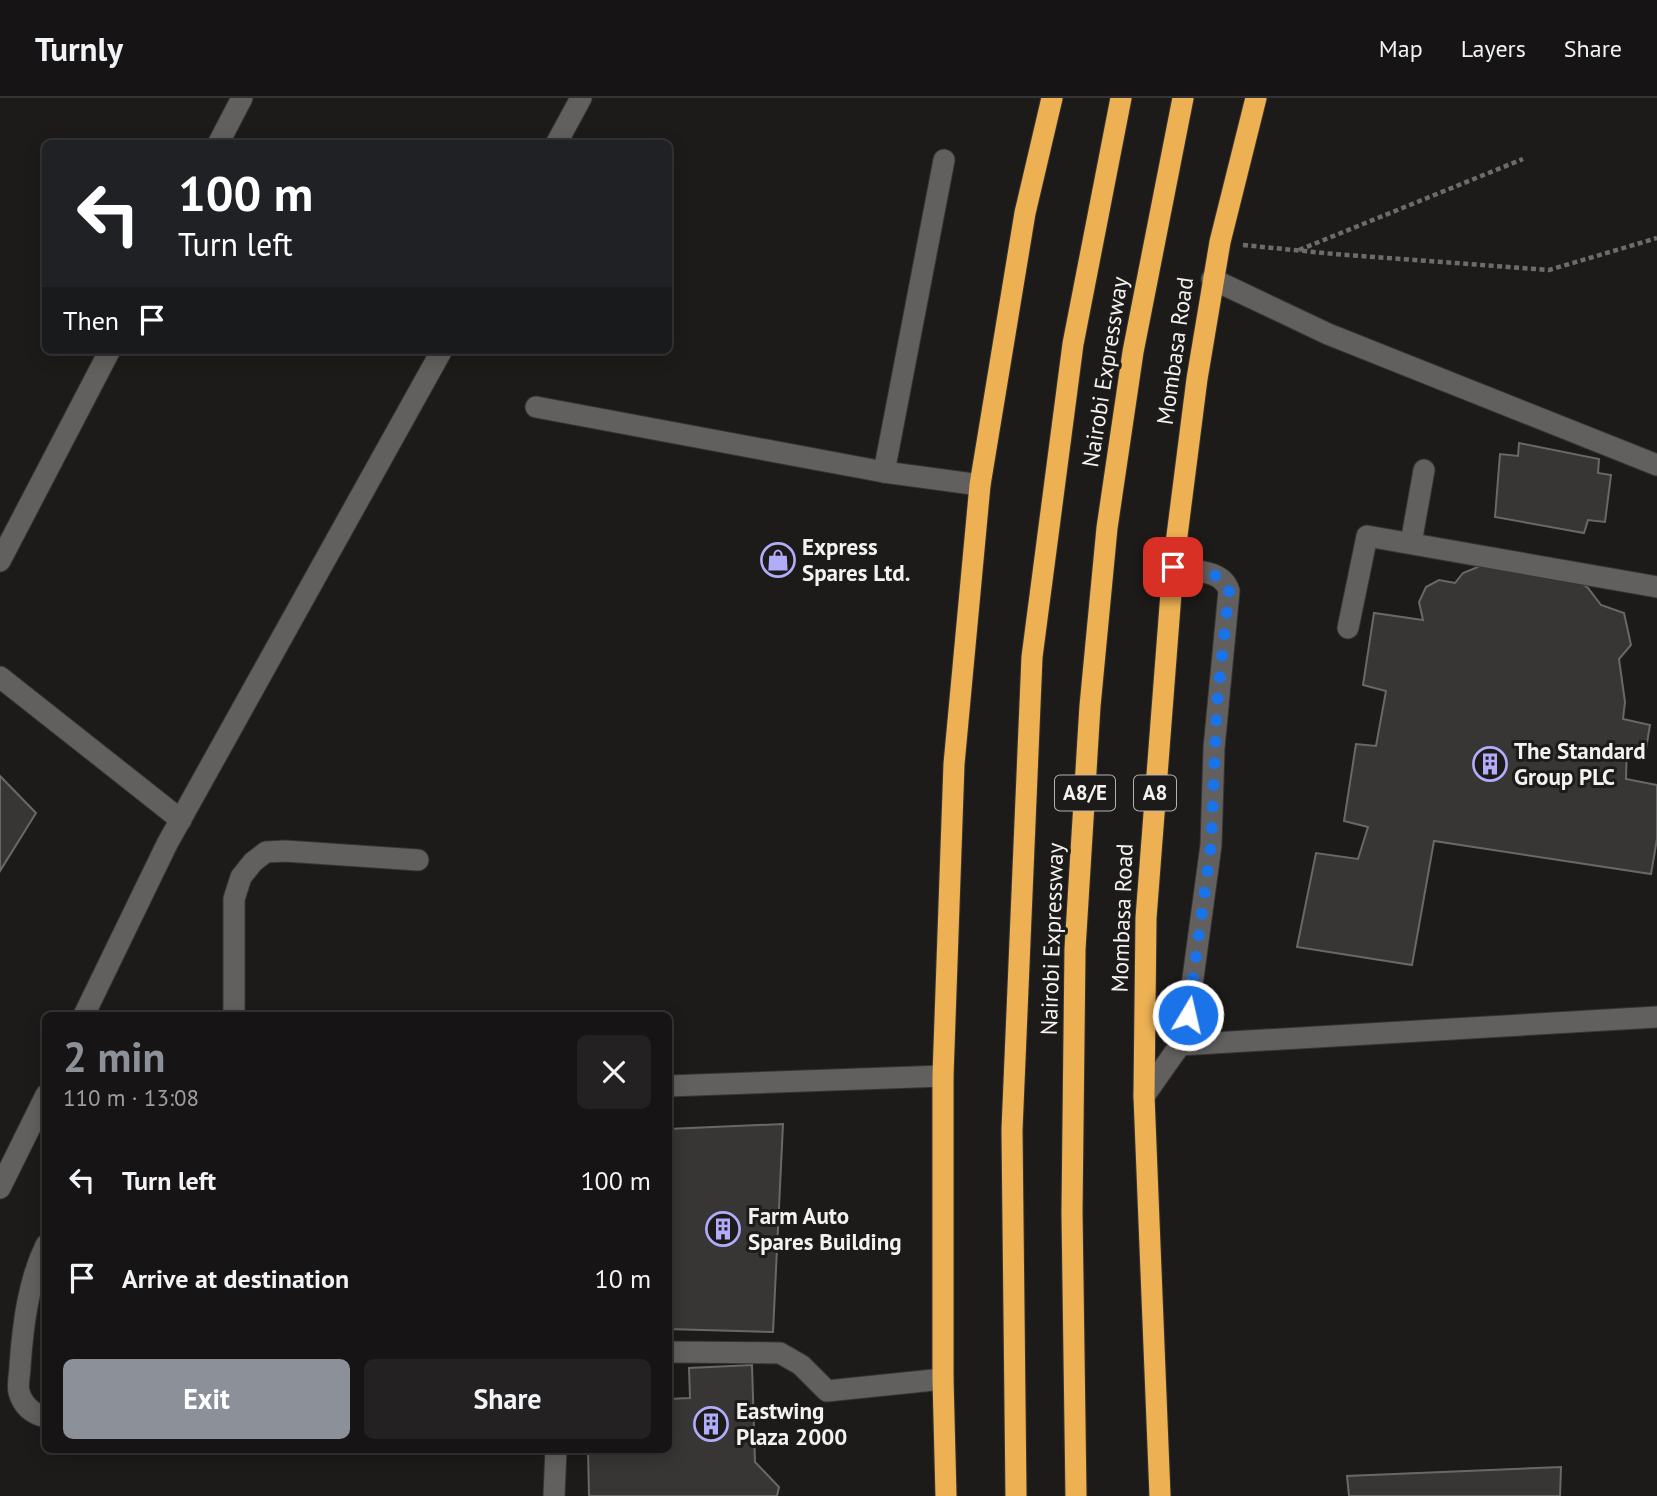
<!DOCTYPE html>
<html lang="en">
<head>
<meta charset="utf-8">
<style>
	:root { --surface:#161414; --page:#232122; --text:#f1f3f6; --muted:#9e9ea0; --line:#353334; --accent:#8c9099 }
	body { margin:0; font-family:"PT Sans",sans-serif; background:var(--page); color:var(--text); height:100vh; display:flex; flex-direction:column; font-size:26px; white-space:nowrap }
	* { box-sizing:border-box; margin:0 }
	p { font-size:23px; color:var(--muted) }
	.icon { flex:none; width:38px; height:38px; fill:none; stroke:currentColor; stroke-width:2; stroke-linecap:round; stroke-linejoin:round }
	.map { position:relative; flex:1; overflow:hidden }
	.sheet { position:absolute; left:42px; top:914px; width:630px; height:441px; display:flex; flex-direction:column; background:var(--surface); border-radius:10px; box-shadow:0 4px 18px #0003,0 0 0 2px var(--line) }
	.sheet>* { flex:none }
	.banner { position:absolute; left:42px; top:42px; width:630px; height:214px; border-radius:10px; box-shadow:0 4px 18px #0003,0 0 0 2px var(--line); background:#202124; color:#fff; overflow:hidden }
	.pin { position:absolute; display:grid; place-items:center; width:60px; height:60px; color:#fff; margin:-30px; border-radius:14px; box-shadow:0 4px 10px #0006 }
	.me { position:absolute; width:77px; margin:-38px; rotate:9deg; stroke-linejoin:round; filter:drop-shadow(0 0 5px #0008) }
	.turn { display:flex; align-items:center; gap:24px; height:147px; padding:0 21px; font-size:32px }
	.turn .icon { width:91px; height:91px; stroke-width:2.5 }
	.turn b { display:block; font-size:49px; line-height:60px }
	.then { display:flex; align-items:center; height:66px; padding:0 21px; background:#0003; gap:14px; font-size:26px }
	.round { display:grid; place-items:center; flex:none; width:74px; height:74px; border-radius:10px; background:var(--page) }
	.overview { display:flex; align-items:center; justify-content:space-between; height:119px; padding:0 21px }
	h1 { font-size:42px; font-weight:800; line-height:52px; color:var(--accent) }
	.button { display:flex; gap:14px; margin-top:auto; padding:14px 21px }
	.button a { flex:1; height:80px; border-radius:10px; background:var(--accent); color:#fff; font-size:28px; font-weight:800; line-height:80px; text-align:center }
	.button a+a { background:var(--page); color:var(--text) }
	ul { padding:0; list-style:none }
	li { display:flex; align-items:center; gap:21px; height:98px; padding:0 21px }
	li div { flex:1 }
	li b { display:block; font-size:26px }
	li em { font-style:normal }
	header { display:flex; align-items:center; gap:42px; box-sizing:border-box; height:98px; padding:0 35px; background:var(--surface); border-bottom:2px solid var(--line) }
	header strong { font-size:33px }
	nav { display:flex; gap:38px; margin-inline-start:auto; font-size:24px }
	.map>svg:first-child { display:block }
	.building { fill:#373634; stroke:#6a6866; stroke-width:2 }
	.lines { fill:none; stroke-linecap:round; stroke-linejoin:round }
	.minor-casing { stroke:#363534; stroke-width:23 }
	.highway-casing { stroke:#363534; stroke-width:23 }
	.path { stroke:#6e6c6b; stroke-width:4.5; stroke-dasharray:5 3.5; stroke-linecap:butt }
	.minor { stroke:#62605e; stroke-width:21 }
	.highway { stroke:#edb153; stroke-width:21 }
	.route { stroke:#1a73e8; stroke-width:12; stroke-dasharray:0 21.6 }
	.labels { text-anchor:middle; stroke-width:6; stroke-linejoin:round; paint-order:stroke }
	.shield { fill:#1d1b1a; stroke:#b3b2b0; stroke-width:2 }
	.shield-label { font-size:21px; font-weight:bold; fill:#f3f2f1 }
	.street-label { font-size:23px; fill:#f3f2f1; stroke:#1d1b1a }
	.poi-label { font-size:23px; font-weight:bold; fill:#f3f2f1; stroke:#1d1b1a; text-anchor:start }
</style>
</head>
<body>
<header>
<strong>Turnly</strong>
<nav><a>Map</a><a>Layers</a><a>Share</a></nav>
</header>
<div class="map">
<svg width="1657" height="1398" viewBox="0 0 1657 1398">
	<rect width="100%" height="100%" fill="#1d1b1a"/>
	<g class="building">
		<polygon points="1519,345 1599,361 1598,375 1611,377 1605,424 1588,422 1584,435 1495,419 1500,356 1518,358"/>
		<polygon points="1495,462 1568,475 1588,490 1601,507 1624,515 1631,547 1619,561 1625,604 1623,621 1650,627 1646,651 1627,647 1626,681 1657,687 1657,741 1651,776 1434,743 1412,867 1297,849 1316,755 1358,761 1368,729 1344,723 1356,646 1376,648 1386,593 1363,587 1374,515 1423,522 1419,504 1426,489 1439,482 1455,485 1463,475"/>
		<polygon points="0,678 36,715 0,773"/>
		<polygon points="783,1026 773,1234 668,1231 668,1031"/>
		<polygon points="752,1267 755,1364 779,1389 777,1398 589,1398 588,1351 668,1351 668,1301 690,1300 689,1270"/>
		<polygon points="1561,1369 1560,1398 1349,1398 1347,1378"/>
	</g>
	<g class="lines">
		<g class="minor-casing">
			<g id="minor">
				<polyline points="218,46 242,0"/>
				<polyline points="556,46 581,0"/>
				<polyline points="1212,181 1328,236 1657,367"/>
				<polyline points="536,309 884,374 980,387"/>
				<polyline points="884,374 944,62"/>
				<polyline points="1411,445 1424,372"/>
				<polyline points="0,463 110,252"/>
				<polyline points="1348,530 1367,438 1657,489"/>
				<polyline points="0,579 181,722"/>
				<polyline points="84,917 167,746 442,252"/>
				<polyline points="234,917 234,801 241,779 253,764 266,754 285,753 418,762"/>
				<polyline points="1180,947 1657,919"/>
				<polyline points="668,988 943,978"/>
				<path d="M1144,998L1180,947L1188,917L1211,747L1214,650L1229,493C1223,471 1192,473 1173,469"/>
				<polyline points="0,1090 46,997"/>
				<path d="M46,1147C28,1184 23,1227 20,1268C20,1276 17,1287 19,1294C23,1308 33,1316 46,1319"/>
				<polyline points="668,1254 780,1255 801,1267 827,1293 943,1281"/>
				<polyline points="554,1398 556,1351"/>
			</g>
		</g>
		<g class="highway-casing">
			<g id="highway">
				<polyline points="946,1398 943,1281 943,978 954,666 980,387 1025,115 1052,0"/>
				<polyline points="1016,1398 1012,1032 1032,559 1073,246 1121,0"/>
				<polyline points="1076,1398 1072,1114 1075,851 1090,608 1107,430 1133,254 1183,0"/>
				<polyline points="1160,1398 1144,998 1146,820 1173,469 1197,281 1220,144 1256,0"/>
			</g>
		</g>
		<g class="path">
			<polyline points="1243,147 1334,156 1549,172 1657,140"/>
			<polyline points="1299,152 1523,61"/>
		</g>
		<use href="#minor" class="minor"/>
		<use href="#highway" class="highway"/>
	</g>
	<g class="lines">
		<path class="route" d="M1173,469C1192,473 1223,471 1229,493L1217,605L1211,747L1188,917"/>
	</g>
	<defs>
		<g id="shop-ring" transform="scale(1.75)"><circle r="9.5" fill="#1d1b1a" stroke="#b1adfa" stroke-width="1.5"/><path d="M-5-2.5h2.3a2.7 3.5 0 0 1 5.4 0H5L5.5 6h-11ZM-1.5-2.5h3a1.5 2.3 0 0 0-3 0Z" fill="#b1adfa"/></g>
		<g id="building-ring" transform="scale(1.75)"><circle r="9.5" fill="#1d1b1a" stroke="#b1adfa" stroke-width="1.5"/><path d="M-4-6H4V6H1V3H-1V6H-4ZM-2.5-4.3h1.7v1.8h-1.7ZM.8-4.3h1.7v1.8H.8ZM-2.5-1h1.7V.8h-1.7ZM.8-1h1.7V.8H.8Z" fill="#b1adfa"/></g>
	</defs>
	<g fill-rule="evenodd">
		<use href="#shop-ring" x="778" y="462"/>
		<use href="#building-ring" x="1490" y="666"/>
		<use href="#building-ring" x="723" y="1131"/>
		<use href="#building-ring" x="711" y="1326"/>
	</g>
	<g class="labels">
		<g class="shield">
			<rect x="1055" y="677.5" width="60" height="35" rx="5"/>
			<rect x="1134" y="677.5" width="42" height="35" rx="5"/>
		</g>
		<g class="shield-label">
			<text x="1085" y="702">A8/E</text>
			<text x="1155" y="702">A8</text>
		</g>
		<g class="street-label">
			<text transform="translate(1175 253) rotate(-82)" y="8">Mombasa Road</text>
			<text transform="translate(1105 274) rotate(-81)" y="8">Nairobi Expressway</text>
			<text transform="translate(1122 820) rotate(-88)" y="8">Mombasa Road</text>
			<text transform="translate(1052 841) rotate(-88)" y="8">Nairobi Expressway</text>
		</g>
		<g class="poi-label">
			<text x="802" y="457">Express<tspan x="802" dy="26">Spares Ltd.</tspan></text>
			<text x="1514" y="661">The Standard<tspan x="1514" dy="26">Group PLC</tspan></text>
			<text x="748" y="1126">Farm Auto<tspan x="748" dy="26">Spares Building</tspan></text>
			<text x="736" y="1321">Eastwing<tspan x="736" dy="26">Plaza 2000</tspan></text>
		</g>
	</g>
</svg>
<div class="pin" style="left:1173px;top:469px;background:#d93025"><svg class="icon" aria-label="arrive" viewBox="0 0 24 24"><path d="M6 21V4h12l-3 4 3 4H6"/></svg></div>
<svg class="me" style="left:1188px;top:917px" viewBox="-20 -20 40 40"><circle r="17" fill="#1a73e8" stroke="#fff" stroke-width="3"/><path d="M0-11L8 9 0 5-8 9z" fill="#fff"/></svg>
<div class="banner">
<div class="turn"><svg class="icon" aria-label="left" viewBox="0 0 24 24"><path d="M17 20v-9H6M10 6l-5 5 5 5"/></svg><div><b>100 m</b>Turn left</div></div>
<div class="then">Then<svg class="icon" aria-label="arrive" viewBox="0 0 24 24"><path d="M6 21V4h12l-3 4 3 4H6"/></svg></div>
</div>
<section class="sheet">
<div class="overview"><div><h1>2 min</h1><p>110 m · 13:08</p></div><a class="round"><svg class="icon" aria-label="close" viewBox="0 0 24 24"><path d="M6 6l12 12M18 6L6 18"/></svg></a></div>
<ul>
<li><svg class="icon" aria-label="left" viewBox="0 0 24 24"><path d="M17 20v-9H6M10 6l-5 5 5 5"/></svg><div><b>Turn left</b></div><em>100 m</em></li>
<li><svg class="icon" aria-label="arrive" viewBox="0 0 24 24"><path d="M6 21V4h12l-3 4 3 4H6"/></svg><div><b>Arrive at destination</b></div><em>10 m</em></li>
</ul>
<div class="button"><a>Exit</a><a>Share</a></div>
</section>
</div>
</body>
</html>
